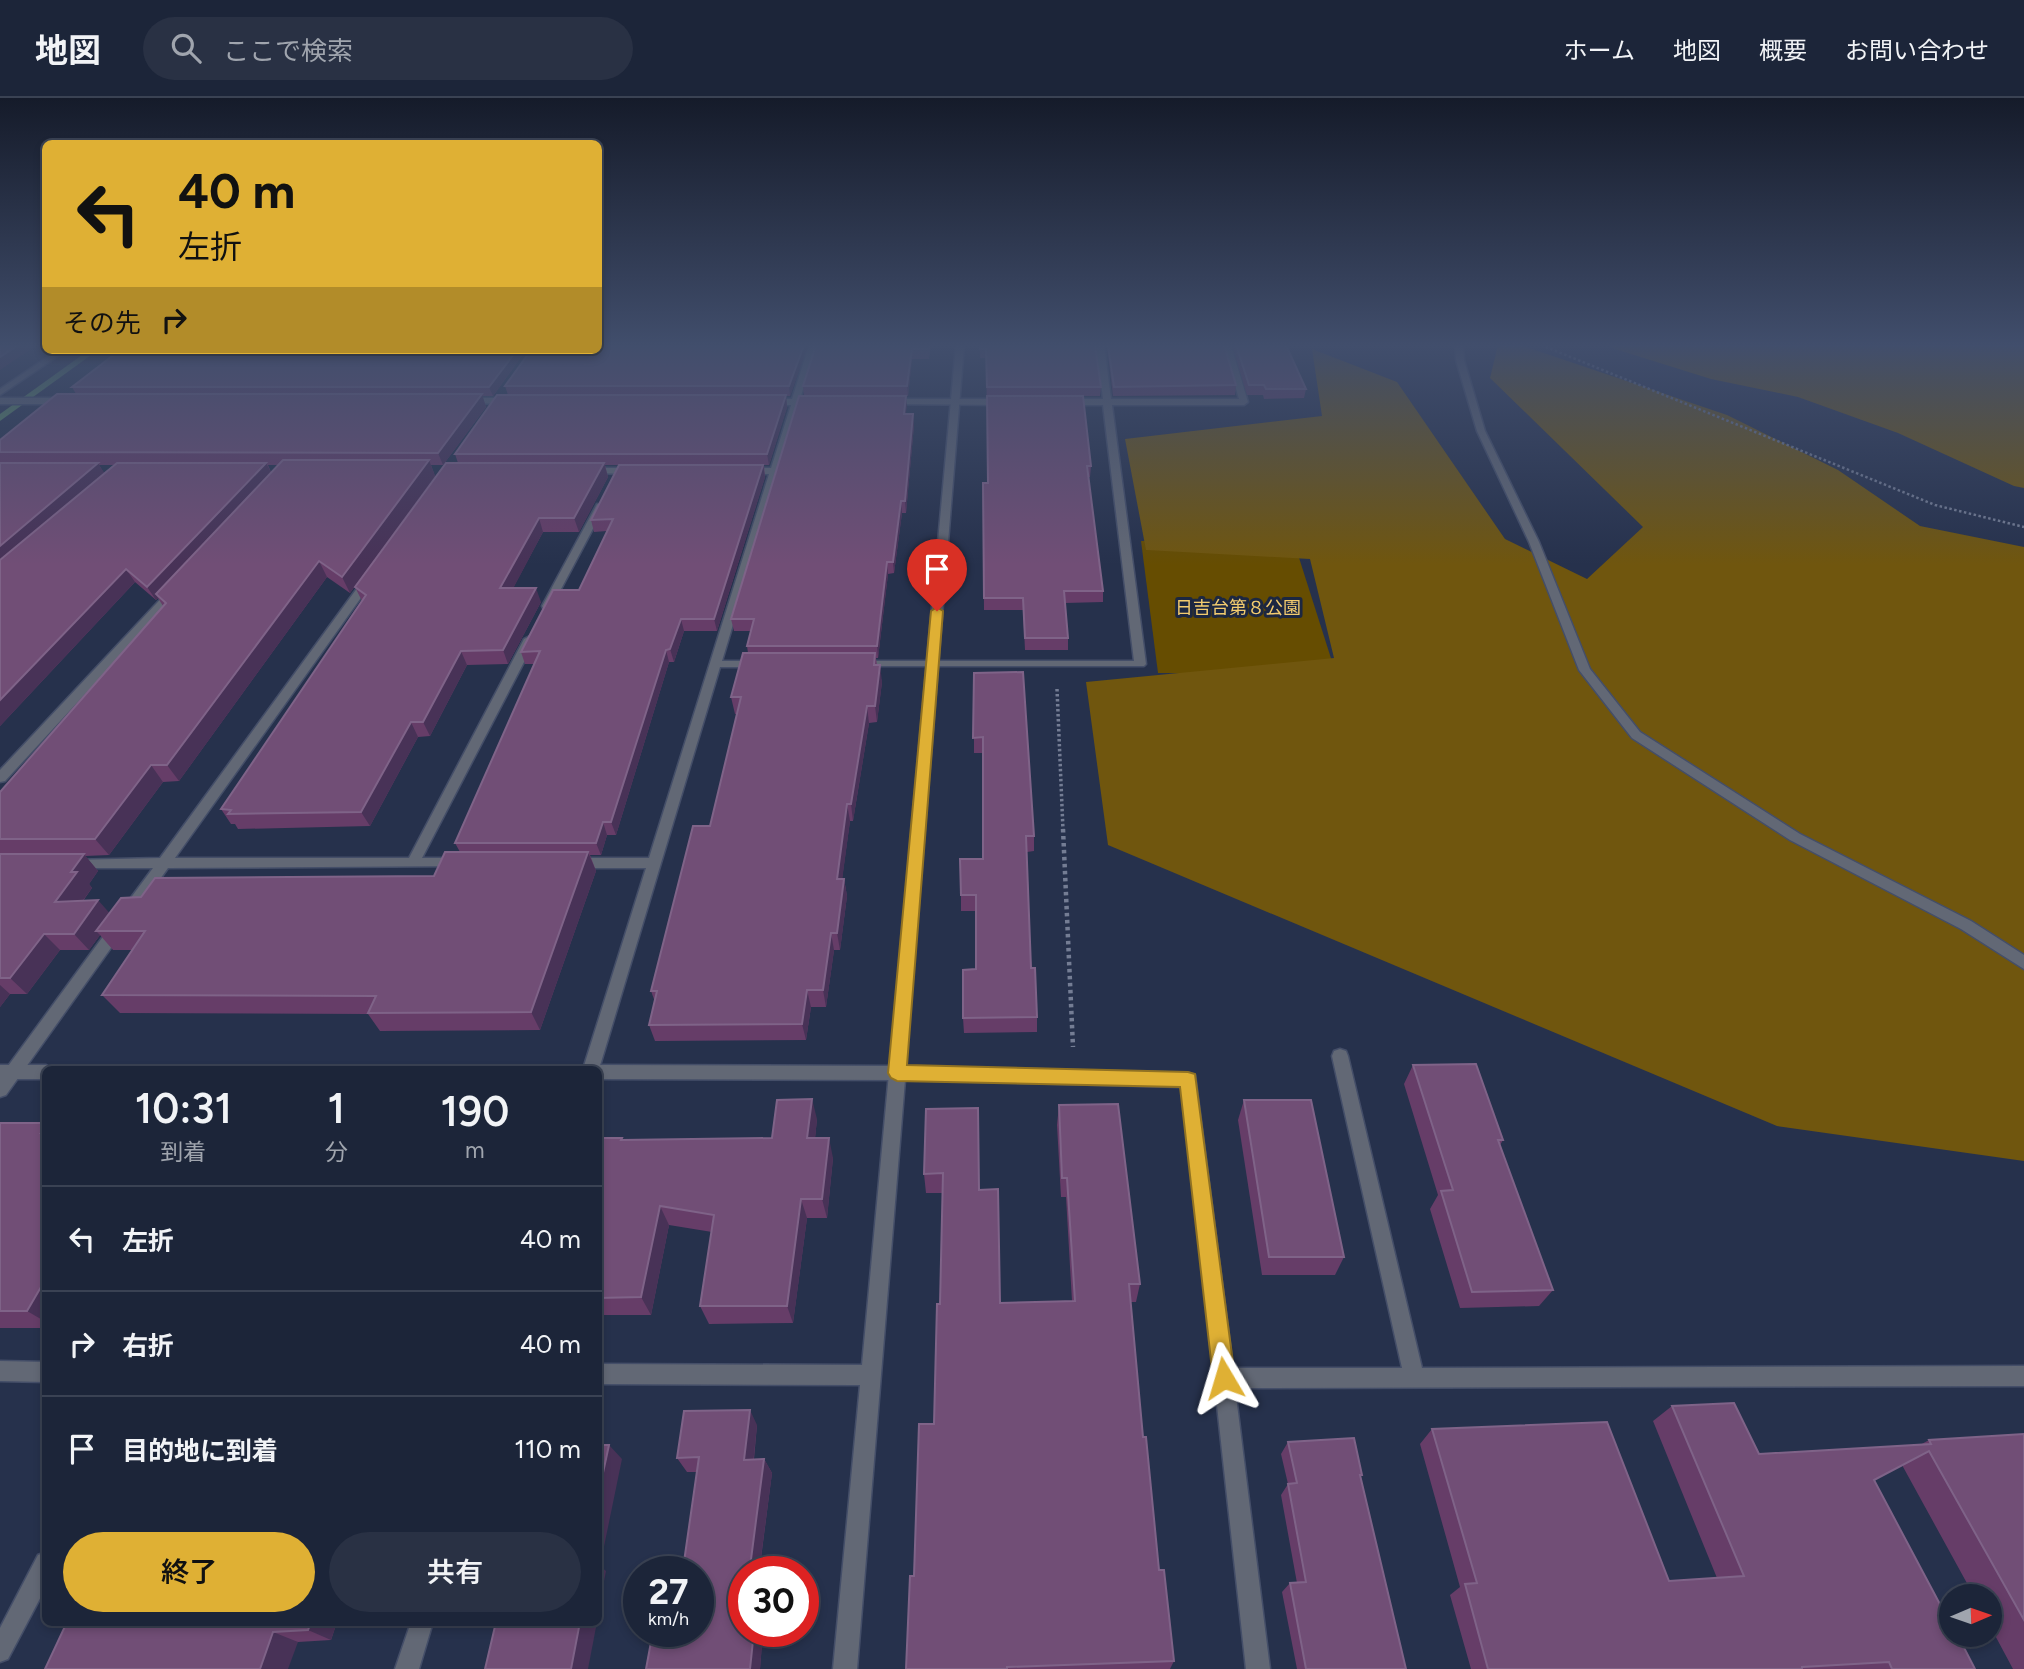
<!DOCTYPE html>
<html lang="ja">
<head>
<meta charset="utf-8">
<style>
	:root { --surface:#1c2539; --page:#293144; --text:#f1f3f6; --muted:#a0a5ae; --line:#3a4253; --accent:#dfb034 }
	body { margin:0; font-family:Figtree,"Noto Sans JP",sans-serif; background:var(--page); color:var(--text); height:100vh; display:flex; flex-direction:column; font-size:26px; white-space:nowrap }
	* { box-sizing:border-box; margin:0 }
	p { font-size:23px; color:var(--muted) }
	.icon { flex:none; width:38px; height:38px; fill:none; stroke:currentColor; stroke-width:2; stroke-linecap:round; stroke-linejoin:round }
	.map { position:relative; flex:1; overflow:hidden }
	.side { position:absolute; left:42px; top:968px; width:560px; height:560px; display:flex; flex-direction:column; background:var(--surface); border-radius:10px; box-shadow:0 4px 10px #0003,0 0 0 2px var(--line) }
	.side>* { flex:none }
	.banner { position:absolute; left:42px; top:42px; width:560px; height:214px; border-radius:10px; box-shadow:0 4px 10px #0003,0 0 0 2px var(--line); background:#dfb034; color:#111; overflow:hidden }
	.needle { width:46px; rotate:88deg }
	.tools { position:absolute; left:1939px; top:1486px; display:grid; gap:14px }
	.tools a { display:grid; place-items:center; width:63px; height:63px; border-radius:50%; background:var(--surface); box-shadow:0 4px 10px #0003,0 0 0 2px var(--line); font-size:35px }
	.speed { position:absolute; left:623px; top:1458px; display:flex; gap:14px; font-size:35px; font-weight:700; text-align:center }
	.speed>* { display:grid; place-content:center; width:91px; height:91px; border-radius:50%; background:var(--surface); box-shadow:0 4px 10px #0003,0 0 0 2px var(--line); line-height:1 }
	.speed small { font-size:18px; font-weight:400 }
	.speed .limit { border:10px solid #d22; background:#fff; color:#111 }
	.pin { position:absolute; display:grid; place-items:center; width:60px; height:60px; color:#fff; margin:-72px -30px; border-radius:50% 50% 50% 0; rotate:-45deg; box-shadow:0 0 7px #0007 }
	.pin .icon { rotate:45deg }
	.me { position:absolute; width:77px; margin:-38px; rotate:353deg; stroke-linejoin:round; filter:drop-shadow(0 0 5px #0008) }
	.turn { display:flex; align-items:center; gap:24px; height:147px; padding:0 21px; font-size:32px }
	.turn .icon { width:91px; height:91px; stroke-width:2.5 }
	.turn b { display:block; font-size:49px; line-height:60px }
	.then { display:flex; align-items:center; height:66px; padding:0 21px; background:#0003; gap:14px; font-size:26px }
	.eta { display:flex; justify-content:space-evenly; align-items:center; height:119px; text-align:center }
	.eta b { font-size:42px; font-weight:600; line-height:49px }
	.primary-button { display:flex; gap:14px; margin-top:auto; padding:14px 21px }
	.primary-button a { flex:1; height:80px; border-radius:42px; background:var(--accent); color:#111; font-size:28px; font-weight:600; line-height:80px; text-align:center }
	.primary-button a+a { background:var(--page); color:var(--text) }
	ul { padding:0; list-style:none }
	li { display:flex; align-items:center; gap:21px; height:105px; padding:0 21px; border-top:2px solid var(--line) }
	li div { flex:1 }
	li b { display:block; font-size:26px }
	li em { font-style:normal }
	header { display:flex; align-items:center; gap:42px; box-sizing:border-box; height:98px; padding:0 35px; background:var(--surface); border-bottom:2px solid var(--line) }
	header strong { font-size:33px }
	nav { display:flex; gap:38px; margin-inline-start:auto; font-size:24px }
	.search { width:490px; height:63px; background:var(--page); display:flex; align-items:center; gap:18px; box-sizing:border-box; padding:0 24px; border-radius:38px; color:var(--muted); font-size:26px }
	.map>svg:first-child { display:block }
	.green { fill:#664d01 }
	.forest { fill:#70560e }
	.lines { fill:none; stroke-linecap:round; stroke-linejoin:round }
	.stream { fill:#5d9263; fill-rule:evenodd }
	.minor-casing { stroke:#444e68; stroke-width:3 }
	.tertiary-casing { stroke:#444e68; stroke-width:3 }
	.path-far2 { stroke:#747d94; stroke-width:2.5; stroke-dasharray:2.5 2.5; stroke-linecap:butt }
	.path-far1 { stroke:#747d94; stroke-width:3.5; stroke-dasharray:2.5 2.5; stroke-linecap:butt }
	.path { stroke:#747d94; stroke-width:4.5; stroke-dasharray:3.5 3.5; stroke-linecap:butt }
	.minor { fill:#626875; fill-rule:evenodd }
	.tertiary { fill:#626875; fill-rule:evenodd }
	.wall { fill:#663d68; fill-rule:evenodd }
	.shaded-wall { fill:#483257 }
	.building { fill:#714e76; stroke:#7f6388; stroke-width:2 }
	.route { fill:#dfb034; stroke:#917222; stroke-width:2 }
	.labels { text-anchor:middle; stroke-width:6; stroke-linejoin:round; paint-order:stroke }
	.far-park-label { font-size:18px; fill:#f3cc6f; stroke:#1c2741 }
</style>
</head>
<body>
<header>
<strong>地図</strong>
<div class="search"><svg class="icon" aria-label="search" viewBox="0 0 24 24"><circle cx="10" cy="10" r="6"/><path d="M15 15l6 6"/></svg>ここで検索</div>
<nav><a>ホーム</a><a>地図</a><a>概要</a><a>お問い合わせ</a></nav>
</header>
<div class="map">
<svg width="2024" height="1571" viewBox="0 0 2024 1571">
	<rect width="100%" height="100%" fill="#26314c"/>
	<polygon class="green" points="1141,443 1294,444 1336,576 1158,575"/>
	<g class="forest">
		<polygon points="1498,247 1520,247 1727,317 1838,372 1920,428 2024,449 2024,1063 1777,1028 1108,747 1086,584 1334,560 1310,461 1146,452 1125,341 1322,318 1312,251 1397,284 1505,441 1587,481 1643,429 1490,280"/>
		<polygon points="1610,247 2024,247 2024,390 2014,388 1898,335 1798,299 1711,281 1615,251"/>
	</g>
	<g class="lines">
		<polygon class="stream" points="89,252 98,252 0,323 0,316"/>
		<g class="minor-casing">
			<g id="minor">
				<polygon points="809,247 817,247 800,301 816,301 820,304 816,307 799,307 722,563 756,563 762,566 756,569 720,569 599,971 583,971 646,770 575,770 568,765 575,760 649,760 769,376 747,376 742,373 747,370 771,370 791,307 770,307 766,304 770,301 792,301"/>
				<polygon points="1096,247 1104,247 1111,301 1239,301 1223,247 1231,247 1248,304 1244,307 1112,307 1146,566 1144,568 856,568 854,566 860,563 1134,563 1103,307 1067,307 1063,304 1067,301 1103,301"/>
				<polygon points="1455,247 1463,247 1464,262 1485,333 1539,444 1590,571 1640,634 1800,736 1971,823 2024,857 2024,871 1961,831 1790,742 1632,640 1579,572 1529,444 1477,333 1456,262"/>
				<polygon points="0,300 67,300 71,303 67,306 0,306"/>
				<polygon points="465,300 511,300 515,303 511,306 462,305 461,303"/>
				<polygon points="889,301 1005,301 1009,304 1005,307 886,306 885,304"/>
				<polygon points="589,370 636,370 641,373 636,376 586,375 586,371"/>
				<polygon points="597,406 605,408 552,508 547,511 543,510 542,508"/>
				<polygon points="370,477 375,480 175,760 409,760 524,541 530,538 534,539 536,541 422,760 457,760 462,762 464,765 462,768 168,770 134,817 124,817 122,813 124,809 153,770 75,770 70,768 68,765 70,762 160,760 366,478"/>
				<polygon points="174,490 178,491 178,495 5,683 0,684 0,672 170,491"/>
				<polygon points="118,824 123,825 125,829 123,833 6,997 0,999 0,979 113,825"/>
				<polygon points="1340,951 1346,953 1348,958 1422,1270 2024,1268 2024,1288 1235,1290 1270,1571 1246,1571 1182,989 905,982 857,1571 833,1571 860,1287 598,1286 598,1266 862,1267 889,975 891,970 897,968 1189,975 1195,977 1233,1270 1402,1270 1332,958 1334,953"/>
				<polygon points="0,1263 46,1264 46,1284 0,1283"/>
				<polygon points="46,1454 46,1489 8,1561 0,1564 0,1530 38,1457"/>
				<polygon points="411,1524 433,1524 419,1571 395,1571"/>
			</g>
		</g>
		<g class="tertiary-casing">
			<g id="tertiary">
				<polygon points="956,247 964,247 905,975 903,980 897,982 598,981 598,971 591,971 598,967 890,968"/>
				<polygon points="58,252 67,252 0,297 0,291"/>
				<polygon points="0,967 46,967 53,971 46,971 46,981 0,981"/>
			</g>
		</g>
		<polyline class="path-far2" points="1541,247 1935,407 2024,429"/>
		<polyline class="path-far1" points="1057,591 1063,732"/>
		<polyline class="path" points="1063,731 1073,949"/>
		<use href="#minor" class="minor"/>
		<use href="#tertiary" class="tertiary"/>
	</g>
	<g class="wall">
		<path d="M808,247L790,298H786L787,309L769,367H764L765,379L717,533H684L674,564H669L616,737H607L601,757H590L596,773L540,932L380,933L368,916L120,915L102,897L133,852H113L100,837L89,852H60L27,896H10L0,909V694L163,508L158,500L156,502L135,484L0,628V342L76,296L72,289L120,252H523L524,255L493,298H482L486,309L443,367H431L435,378L350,495L327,479L179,683L163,684L109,757L85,758L98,773L89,786L92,790L83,803L110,815L141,799L434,778L460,754L455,745L535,566H525L521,554L579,492L607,433L594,434L591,422L619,367H605L608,379L579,434H543L513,490L541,504L508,566L467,567L430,638L418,639L370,728L238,731L235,726H231L221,711L362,503L355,489L458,365L455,356L508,297L505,288ZM99,367H114L104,375ZM268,367H278L271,374Z"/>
		<polygon points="816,247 931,247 929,261 912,261 908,298 906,298 906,316 914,327 906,415 902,415 894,475 888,476 878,560 876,560 877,567 882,584 877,624 869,625 853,723 850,723 842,781 844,781 847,798 840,852 834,852 826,909 811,909 806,942 655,943 649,927 655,904 651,893 710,728 737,616 735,616 731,599 748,555 747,548 751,533 734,533 731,521 804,298 803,288"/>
		<polygon points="980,247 1101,289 1100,298 1083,298 1091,368 1090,379 1088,379 1103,493 1103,504 1065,505 1068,540 1068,552 1025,552 1023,512 984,512 983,385 988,385 986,260 980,260"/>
		<polygon points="1107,247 1224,247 1236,287 1235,297 1113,298"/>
		<polygon points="1232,247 1286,247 1306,291 1304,300 1264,301 1263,297 1247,297"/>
		<polygon points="974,575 1034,738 1034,753 1027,754 1031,870 1037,919 1037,934 964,935 963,920 976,871 976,813 961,813 961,797 983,761 983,655 974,655"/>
		<polygon points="1413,967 1503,1042 1500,1047 1553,1192 1539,1208 1460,1210 1430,1111 1438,1097 1404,986"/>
		<polygon points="1244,1002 1344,1159 1335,1177 1262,1177 1238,1022"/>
		<polygon points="1059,1007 1140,1186 1136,1204 1130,1204 1143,1339 1159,1472 1174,1563 1170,1571 906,1571 914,1478 934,1326 940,1206 943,1095 926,1095 924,1076 979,1030 979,1092 1000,1205 1072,1203 1066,1099 1061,1099 1057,1027"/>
		<polygon points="817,1021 815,1040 833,1060 827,1120 807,1120 793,1225 709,1226 700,1208 712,1134 669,1127 651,1217 598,1217 598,1040 622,1040 623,1042 772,1040"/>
		<rect x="0" y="1025" width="46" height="205"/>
		<polygon points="1672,1308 1759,1356 1920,1347 1929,1342 2022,1337 2024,1335 2024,1571 2013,1571 1990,1528 1990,1498 1974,1498 1902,1367 1874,1382 1975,1571 1471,1571 1450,1497 1460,1489 1420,1346 1432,1331 1669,1483 1717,1480 1653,1323"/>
		<polygon points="757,1327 754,1361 764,1361 772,1375 760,1468 763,1533 760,1571 646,1571 683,1471 697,1374 687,1374 677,1360"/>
		<polygon points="1288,1344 1362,1377 1360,1379 1406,1571 1297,1571 1282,1494 1290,1485 1297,1485 1281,1397 1288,1386 1281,1356"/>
		<polygon points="67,1524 337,1524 331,1542 298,1544"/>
	</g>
	<g class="shaded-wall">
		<polygon points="18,247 37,247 0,272 0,259"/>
		<polygon points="804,247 808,247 790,298 789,288"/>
		<polygon points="912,251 912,261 908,298 907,288"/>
		<polygon points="517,252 523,252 524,255 493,298 489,289"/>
		<polygon points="482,296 486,309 443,367 438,355"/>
		<polygon points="786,297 787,309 769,367 767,356"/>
		<polygon points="906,298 907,309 904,327 904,316"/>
		<polygon points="913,316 914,327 906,415 905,403"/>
		<polygon points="429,362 435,378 350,495 342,479"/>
		<polygon points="98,365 106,378 0,470 0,448"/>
		<polygon points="266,365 273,378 156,496 158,500 156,502 147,489"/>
		<polygon points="604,365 608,379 579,434 574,420"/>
		<polygon points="763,367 765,379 717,533 714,521"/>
		<polygon points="901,403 902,415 894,475 893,464"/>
		<polygon points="539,420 543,434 506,504 500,490"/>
		<polygon points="319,463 327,479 179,683 167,667"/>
		<polygon points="887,464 888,476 878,560 877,548"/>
		<polygon points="126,471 135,484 0,628 0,602"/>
		<polygon points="536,490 541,504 508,566 503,552"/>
		<polygon points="681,521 684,533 674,564 670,551"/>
		<polygon points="666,552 669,564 616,737 611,724"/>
		<polygon points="461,553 467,567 430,638 423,624"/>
		<polygon points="880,567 882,584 877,624 875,608"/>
		<polygon points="867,608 869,625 853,723 851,706"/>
		<polygon points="411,624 418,639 370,728 361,714"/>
		<polygon points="151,667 163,684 109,757 95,741"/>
		<polygon points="847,706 850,723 840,798 837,781"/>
		<polygon points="603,724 607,737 601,757 596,745"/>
		<polygon points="588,754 596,773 540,932 531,914"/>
		<polygon points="84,756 98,773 89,786 92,790 70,820 55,804 71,774"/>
		<polygon points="844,781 847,798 840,852 837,835"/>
		<polygon points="98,802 113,819 96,833 100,837 89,852 74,836"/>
		<polygon points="831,835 834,852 826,909 823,892"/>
		<polygon points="44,836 60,852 27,896 10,880"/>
		<polygon points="0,887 10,896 0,909"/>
		<polygon points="807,892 811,909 806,942 802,926"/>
		<polygon points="812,1001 817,1021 813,1060 807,1040"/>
		<polygon points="978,1010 979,1030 979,1111 979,1092"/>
		<polygon points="829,1040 833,1060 827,1120 822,1101"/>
		<polygon points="801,1101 807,1120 793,1225 787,1208"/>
		<polygon points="660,1108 669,1127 651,1217 641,1199"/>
		<polygon points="41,1189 46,1192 46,1224 27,1213"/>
		<polygon points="750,1312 757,1327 752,1376 744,1362"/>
		<polygon points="609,1347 622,1361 600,1468 606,1473 598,1514 598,1398"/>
		<polygon points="764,1361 772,1375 759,1474 750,1469"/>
		<polygon points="311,1524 337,1524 331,1542 308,1532"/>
		<polygon points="580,1524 597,1524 588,1571 571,1571"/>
		<polygon points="754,1533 763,1533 760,1571 750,1571"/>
		<polygon points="273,1534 298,1544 288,1571 260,1571"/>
	</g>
	<g class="building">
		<polygon points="0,247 18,247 0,259"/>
		<polygon points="598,247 804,247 789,288 505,288 531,252 598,252"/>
		<polygon points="816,247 929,247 929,251 912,251 907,288 803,288"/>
		<polygon points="980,247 1095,247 1101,289 987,289 986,251 980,251"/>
		<polygon points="1108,247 1224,247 1236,287 1114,289"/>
		<polygon points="1236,247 1286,247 1306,291 1266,291 1264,287 1249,287"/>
		<polygon points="120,252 517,252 489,289 72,289"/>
		<polygon points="57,296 482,296 438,355 0,354 0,342"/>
		<polygon points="497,297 786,297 767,356 455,356"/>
		<polygon points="799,298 906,298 904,316 913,316 905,403 901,403 893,464 887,464 877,548 747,548 754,521 731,521"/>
		<polygon points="987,298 1083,298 1091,368 1087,368 1103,493 1064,493 1068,540 1025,540 1023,500 984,500 983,385 988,385"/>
		<polygon points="283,362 429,362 342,479 319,463 167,667 151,667 95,741 0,741 0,694 166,505 156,496"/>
		<polygon points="0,365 98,365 0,448"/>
		<polygon points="117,365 266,365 147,489 126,471 0,602 0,462"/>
		<polygon points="446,365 604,365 574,420 539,420 500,490 536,490 503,552 461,553 423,624 411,624 361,714 228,716 231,712 221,711 366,497 355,489"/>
		<polygon points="619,367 763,367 714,521 681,521 670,551 666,552 611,724 603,724 596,745 455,745 540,553 521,554 553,492 579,492 613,421 591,422"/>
		<polygon points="743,555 875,555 874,567 880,567 875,608 867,608 851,706 847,706 837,781 844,781 837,835 831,835 823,892 807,892 802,926 649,927 657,893 651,893 693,728 710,728 741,599 731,599"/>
		<polygon points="1023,574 1034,738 1026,738 1031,870 1035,870 1037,919 963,920 963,872 976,871 976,797 961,797 960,761 983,761 983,639 973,640 974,575"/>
		<polygon points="445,754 588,754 531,914 368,915 376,898 102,897 145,833 96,833 121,800 141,799 155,780 434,778"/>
		<polygon points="0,756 84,756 71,774 77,774 55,804 98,802 74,836 44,836 10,880 0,880"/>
		<polygon points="1476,966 1503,1042 1498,1042 1553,1192 1472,1194 1441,1093 1453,1092 1413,967"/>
		<polygon points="812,1001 807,1040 829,1040 822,1101 801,1101 787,1208 700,1208 714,1117 660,1108 641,1199 598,1200 598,1040 622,1040 621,1042 772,1040 777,1002"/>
		<polygon points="1244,1002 1311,1002 1344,1159 1269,1159"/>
		<polygon points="1118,1006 1140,1186 1129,1186 1143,1339 1146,1339 1159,1472 1164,1472 1174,1563 1007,1569 1007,1571 906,1571 910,1478 914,1478 919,1326 934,1326 937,1206 940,1206 943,1075 924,1076 926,1011 978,1010 979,1092 998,1091 1000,1205 1075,1203 1067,1080 1062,1080 1059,1007"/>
		<polygon points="0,1025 46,1025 46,1029 41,1035 46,1035 46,1189 41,1189 27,1213 0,1213"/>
		<polygon points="1734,1305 1759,1356 1931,1346 1929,1342 2024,1336 2024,1522 1929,1353 1874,1382 1951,1527 1951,1536 1957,1536 1975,1571 1892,1571 1889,1564 1802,1569 1802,1571 1488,1571 1465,1486 1477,1485 1432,1331 1607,1324 1669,1483 1744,1478 1672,1308"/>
		<polygon points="750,1312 744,1362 764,1361 750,1469 761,1468 760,1474 744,1474 744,1533 754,1533 750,1571 646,1571 653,1533 698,1533 698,1474 662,1474 663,1471 683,1471 699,1359 677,1360 684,1313"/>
		<polygon points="1354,1340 1362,1377 1360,1377 1406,1571 1306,1571 1290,1485 1306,1484 1288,1386 1297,1385 1288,1344"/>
		<polygon points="598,1347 609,1347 598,1398"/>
		<polygon points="67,1524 311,1524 308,1532 273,1534 260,1571 45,1571"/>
		<polygon points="496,1524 580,1524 571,1571 485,1571"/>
	</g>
	<linearGradient id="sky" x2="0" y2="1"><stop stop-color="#151b2a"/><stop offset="0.53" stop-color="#414e6c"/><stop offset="1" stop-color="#414e6c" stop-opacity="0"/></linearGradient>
	<rect width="2024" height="467" fill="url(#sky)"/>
	<polygon class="route" points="937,509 943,513 907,967 1188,974 1195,976 1235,1280 1232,1288 1224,1291 1216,1288 1213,1280 1180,989 897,983 891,980 888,975 931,513"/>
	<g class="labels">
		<g class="far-park-label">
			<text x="1238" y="516">日吉台第８公園</text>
		</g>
	</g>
</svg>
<div class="tools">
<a><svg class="needle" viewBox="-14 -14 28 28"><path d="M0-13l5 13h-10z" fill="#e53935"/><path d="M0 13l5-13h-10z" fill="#a0a5ae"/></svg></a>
</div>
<div class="speed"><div>27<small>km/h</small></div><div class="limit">30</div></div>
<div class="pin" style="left:937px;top:513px;background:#d93025"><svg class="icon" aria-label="arrive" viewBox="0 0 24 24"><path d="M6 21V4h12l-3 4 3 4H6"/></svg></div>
<svg class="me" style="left:1224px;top:1280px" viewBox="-20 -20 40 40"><path d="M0-17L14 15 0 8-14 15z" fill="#dfb034" stroke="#fff" stroke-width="4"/></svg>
<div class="banner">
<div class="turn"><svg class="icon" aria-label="left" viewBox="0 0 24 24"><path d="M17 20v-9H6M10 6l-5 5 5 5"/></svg><div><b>40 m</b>左折</div></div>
<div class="then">その先<svg class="icon" aria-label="right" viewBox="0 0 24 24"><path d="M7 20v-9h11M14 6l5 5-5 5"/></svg></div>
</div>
<section class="side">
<div class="eta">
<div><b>10:31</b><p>到着</p></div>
<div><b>1</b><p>分</p></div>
<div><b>190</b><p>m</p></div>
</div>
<ul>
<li><svg class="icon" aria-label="left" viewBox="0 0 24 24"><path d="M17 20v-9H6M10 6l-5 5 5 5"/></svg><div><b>左折</b></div><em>40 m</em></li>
<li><svg class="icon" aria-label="right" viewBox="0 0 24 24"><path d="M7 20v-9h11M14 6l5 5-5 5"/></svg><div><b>右折</b></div><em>40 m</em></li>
<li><svg class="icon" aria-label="arrive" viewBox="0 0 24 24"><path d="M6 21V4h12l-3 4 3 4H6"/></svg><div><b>目的地に到着</b></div><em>110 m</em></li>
</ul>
<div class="primary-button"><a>終了</a><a>共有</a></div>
</section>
</div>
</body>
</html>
